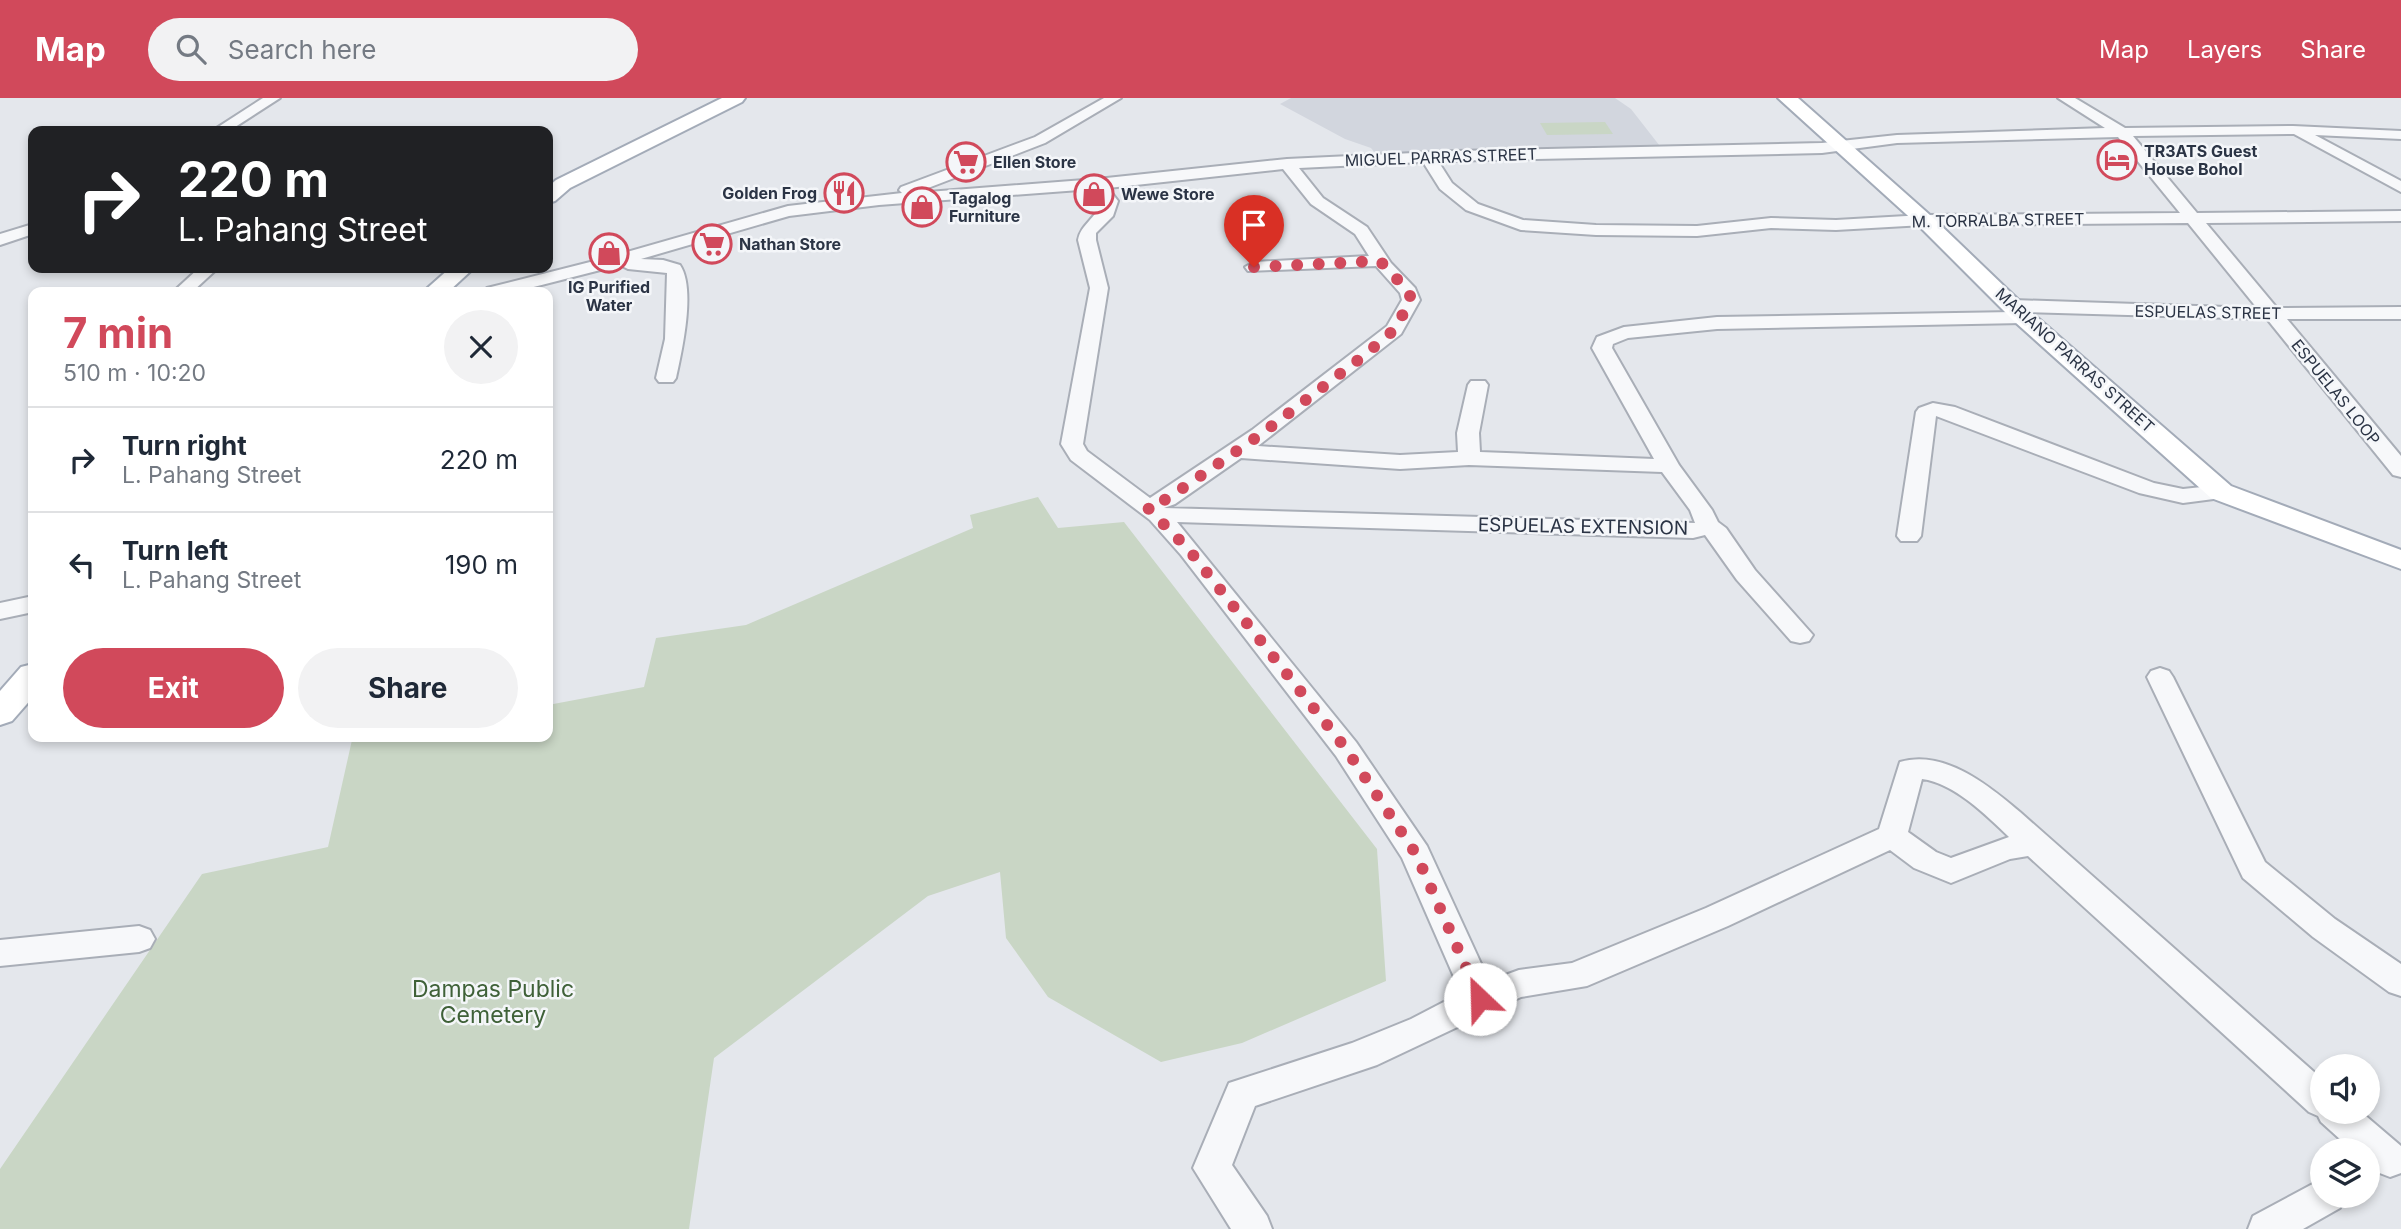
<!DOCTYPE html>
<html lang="en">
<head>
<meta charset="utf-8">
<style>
	:root { --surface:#fff; --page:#f2f2f3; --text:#1f2937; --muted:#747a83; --line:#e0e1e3; --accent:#d1495b }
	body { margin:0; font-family:Inter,sans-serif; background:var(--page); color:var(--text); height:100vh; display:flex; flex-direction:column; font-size:26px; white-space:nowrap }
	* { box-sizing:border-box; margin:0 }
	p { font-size:23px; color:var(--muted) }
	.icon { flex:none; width:38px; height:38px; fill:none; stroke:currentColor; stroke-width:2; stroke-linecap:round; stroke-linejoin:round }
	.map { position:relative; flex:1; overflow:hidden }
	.side { position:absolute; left:28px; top:189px; width:525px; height:455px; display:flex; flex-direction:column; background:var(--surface); border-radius:14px; box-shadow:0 4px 10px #0003 }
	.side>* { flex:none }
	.hud { position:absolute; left:28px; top:28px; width:525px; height:147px; border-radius:14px; box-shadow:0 4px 10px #0003; background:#202124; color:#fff; overflow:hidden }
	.tools { position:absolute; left:2310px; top:956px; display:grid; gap:14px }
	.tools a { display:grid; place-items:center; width:70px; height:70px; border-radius:50%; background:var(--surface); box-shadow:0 4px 10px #0003; font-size:35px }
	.pin { position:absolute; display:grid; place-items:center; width:60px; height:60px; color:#fff; margin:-72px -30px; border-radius:50% 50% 50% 0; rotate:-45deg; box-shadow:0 0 7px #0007 }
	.pin .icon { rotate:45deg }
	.me { position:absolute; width:77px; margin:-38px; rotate:336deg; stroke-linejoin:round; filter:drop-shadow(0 0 5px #0008) }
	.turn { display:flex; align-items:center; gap:24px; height:147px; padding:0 35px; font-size:32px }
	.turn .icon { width:91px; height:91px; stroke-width:2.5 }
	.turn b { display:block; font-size:49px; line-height:60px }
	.round { display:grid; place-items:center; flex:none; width:74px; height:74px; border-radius:37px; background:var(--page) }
	.summary { display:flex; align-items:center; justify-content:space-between; height:119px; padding:0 35px }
	h1 { font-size:42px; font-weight:700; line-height:52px; color:var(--accent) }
	.cta { display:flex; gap:14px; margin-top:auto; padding:14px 35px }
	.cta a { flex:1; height:80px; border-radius:42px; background:var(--accent); color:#fff; font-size:28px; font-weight:700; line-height:80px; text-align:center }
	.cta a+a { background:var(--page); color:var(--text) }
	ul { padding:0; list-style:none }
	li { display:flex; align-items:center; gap:21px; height:105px; padding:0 35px; border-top:2px solid var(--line) }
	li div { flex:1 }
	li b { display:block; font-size:26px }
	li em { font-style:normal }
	header { display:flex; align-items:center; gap:42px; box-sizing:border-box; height:98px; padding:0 35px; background:var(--accent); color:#fff }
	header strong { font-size:33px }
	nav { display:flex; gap:38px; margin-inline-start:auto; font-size:24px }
	.search { width:490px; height:63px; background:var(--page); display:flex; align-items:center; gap:18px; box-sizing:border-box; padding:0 24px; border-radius:38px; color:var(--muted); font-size:26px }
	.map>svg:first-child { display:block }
	.built { fill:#d2d6de }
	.green { fill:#c9d6c5 }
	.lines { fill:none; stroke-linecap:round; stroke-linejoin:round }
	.minor-casing { stroke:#a9aeb7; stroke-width:4 }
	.major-casing { stroke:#a3abb8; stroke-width:4 }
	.minor { fill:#f7f8fa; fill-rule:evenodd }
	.major { fill:#fff; fill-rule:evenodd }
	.route { stroke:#d1495b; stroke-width:12; stroke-dasharray:0 21.6 }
	.labels { text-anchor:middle; stroke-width:5; stroke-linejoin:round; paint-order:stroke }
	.far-poi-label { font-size:16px; font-weight:bold; fill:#2b3445; stroke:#f4f6f9; text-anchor:start }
	.far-street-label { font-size:16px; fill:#2b3445; stroke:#f4f6f9 }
	.street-label { font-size:19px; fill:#2b3445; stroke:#f4f6f9 }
	.near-park-label { font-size:23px; fill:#3f6138; stroke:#f4f6f9 }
</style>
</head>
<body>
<header>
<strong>Map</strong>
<div class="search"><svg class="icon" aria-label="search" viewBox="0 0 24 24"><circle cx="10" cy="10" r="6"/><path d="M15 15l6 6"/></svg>Search here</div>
<nav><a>Map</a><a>Layers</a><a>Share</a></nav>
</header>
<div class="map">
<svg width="2401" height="1131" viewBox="0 0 2401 1131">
	<rect width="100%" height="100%" fill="#e4e7ec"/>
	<polygon class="built" points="1291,0 1615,0 1631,11 1663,52 1379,60 1371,50 1345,41 1280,6"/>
	<g class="green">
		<polygon points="1605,24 1613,36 1547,37 1540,25"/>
		<polygon points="1038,399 1058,430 1124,424 1377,751 1386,883 1242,945 1161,964 1048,899 1006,840 1000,774 928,798 714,960 689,1131 0,1131 0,1071 202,776 328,749 352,642 369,639 548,639 548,607 644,589 656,540 746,527 973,430 970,417"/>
	</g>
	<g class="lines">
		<g class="minor-casing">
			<g id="minor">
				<polygon points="263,0 280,0 229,33 212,33"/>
				<path d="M1104,0H1121L1045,45L915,95L1097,81L1287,61L1456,53L1822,45L1897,37L2105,30L2058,0H2075L2125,30L2293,28L2401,33V41L2315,37L2401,83V94L2294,36L2133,38L2197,115L2401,113V123L2206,125L2277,210L2401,209V221H2287L2401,358V379L2393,377L2267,221L2025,214L2032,219L2023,225L1717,231L1628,240L1613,246L1612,250L1679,367L1712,412L1718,424L1726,430L1755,472L1813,537L1809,543L1800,545L1791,543L1737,482L1705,437L1693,440L1177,424L1356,644L1427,748L1489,883L1519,872L1572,865L1706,810L1879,731L1900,664C1944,651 1988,687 2020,714L2322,981V1013H2360L2401,1048V1075L2390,1079L2377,1074L2368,1066V1052H2352L2321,1024L2318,1018L2309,1014L2028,758L2010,761L1951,785L1914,770L1890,752L1728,828L1587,888L1521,899L1377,967L1255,1008L1232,1067L1267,1118L1272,1131H1231L1193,1070L1229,985L1352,945L1411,921L1461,895L1402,760L1336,658L1181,457L1150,422L1071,362L1061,346L1090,190L1078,142C1081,126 1095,122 1102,103L1093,91L879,107L789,118L641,161L663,162L680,167C696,191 682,252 676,280L673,284H659L656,280L665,241L667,175L628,171L620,167L514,194H484L487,190L606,160L788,108L902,95L899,92L901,89L1035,39ZM2118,39L2180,115L1924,117L1836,122L1771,120L1697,128L1596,127L1523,122L1478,106L1452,85L1438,63L1822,55L1897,45ZM1423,64L1440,91L1466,112L1521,132L1596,137L1697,138L1771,130L1836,132L1924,127L2188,125L2257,210L2014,202L2005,208L2014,214L1717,219L1624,229L1597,239L1592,250L1654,361L1480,354L1479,335L1488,287L1485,283H1471L1468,287L1457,335L1458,354L1400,357L1258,348L1401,236L1420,202L1415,190L1391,165L1367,129L1323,100L1299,70ZM1283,71L1311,106L1355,136L1369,158L1254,164L1245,169L1248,173L1376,168L1400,195L1402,202L1387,228L1252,332L1150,400L1087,353L1083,346L1108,190L1096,142V135L1113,118L1118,103L1108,90ZM1241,360L1400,371L1469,367L1662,374L1690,412L1695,425L1164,410L1175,406ZM1922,681C1954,685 1986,717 2009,739L1951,760L1936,754L1908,734Z"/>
				<polygon points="33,126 33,136 0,147 0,136"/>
				<polygon points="199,170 218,170 192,194 173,194"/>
				<polygon points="1933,305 1955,309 2154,385 2183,391 2221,387 2229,389 2232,394 2229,399 2183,405 2139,395 1936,318 1921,438 1917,443 1901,443 1897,438 1916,314 1919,310"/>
				<polygon points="33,498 33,514 0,521 0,505"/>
				<polygon points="2160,570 2169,573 2173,579 2265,764 2335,821 2401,866 2401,898 2389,894 2313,839 2243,780 2147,579 2151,573"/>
				<polygon points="139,828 150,832 155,841 150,850 139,854 0,868 0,842"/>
				<polygon points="2322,1081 2322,1097 2346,1097 2340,1110 2303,1131 2248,1131 2253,1118"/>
			</g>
		</g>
		<g class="major-casing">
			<g id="major">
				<polygon points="722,0 745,0 742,4 570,90 555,103 548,105 548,89 556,82"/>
				<polygon points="1778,0 1798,0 1931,118 2031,214 2231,388 2401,452 2401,471 2211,400 2015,224 1917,126"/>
				<polygon points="450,170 474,170 448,194 423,194"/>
				<polygon points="33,566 33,599 12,623 0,627 0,593 21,569"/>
			</g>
		</g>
		<use href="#minor" class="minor"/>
		<use href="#major" class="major"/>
	</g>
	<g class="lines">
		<polyline class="route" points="1254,169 1380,163 1409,194 1411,202 1394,232 1366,256 1260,337 1167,401 1147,409 1189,452 1346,651 1416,756 1480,901"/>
	</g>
	<defs>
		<g id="hotel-ring" transform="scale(2.0125)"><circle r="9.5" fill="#f4f6f9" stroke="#d1495b" stroke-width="1.5"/><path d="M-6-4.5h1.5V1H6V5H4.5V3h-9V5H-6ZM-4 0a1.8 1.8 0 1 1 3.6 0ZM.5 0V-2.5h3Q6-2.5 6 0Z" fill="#d1495b"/></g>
		<g id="supermarket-ring" transform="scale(2.0125)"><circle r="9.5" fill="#f4f6f9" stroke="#d1495b" stroke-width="1.5"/><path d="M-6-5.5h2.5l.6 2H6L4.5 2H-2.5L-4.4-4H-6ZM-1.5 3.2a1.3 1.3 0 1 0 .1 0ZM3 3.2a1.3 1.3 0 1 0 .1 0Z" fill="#d1495b"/></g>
		<g id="restaurant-ring" transform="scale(2.0125)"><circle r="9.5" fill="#f4f6f9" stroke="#d1495b" stroke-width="1.5"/><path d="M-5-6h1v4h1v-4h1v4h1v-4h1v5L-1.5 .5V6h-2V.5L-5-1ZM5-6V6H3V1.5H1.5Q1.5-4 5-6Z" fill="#d1495b"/></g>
		<g id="shop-ring" transform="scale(2.0125)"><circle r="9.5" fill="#f4f6f9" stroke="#d1495b" stroke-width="1.5"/><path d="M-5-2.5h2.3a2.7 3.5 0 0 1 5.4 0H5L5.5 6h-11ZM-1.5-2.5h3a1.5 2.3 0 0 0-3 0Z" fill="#d1495b"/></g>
	</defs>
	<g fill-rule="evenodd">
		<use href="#hotel-ring" x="2117" y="62"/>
		<use href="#supermarket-ring" x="966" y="64"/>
		<use href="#restaurant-ring" x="844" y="95"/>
		<use href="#shop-ring" x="1094" y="96"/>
		<use href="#shop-ring" x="922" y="109"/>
		<use href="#supermarket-ring" x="712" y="146"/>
		<use href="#shop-ring" x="609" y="155"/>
	</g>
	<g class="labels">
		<g class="far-poi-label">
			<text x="2144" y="59">TR3ATS Guest<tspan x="2144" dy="18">House Bohol</tspan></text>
			<text x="993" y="70">Ellen Store</text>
			<text x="817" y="101" text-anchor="end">Golden Frog</text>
			<text x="1121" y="102">Wewe Store</text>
			<text x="949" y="106">Tagalog<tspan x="949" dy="18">Furniture</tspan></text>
			<text x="739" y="152">Nathan Store</text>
			<text x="609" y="195" text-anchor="middle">IG Purified<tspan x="609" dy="18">Water</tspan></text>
		</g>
		<g class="far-street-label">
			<text transform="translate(1441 59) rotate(-2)" y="6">MIGUEL PARRAS STREET</text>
			<text transform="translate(1998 122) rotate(-1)" y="6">M. TORRALBA STREET</text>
			<text transform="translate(2208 214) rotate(1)" y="6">ESPUELAS STREET</text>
			<text transform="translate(2075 262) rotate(42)" y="6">MARIANO PARRAS STREET</text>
			<text transform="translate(2336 294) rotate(51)" y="6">ESPUELAS LOOP</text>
		</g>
		<g class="street-label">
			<text transform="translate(1583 428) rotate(1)" y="7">ESPUELAS EXTENSION</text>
		</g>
		<g class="near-park-label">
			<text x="493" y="899">Dampas Public<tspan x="493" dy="26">Cemetery</tspan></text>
		</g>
	</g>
</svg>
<div class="tools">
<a><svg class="icon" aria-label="sound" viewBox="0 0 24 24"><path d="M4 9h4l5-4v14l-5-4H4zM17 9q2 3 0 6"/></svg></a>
<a><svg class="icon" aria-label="layers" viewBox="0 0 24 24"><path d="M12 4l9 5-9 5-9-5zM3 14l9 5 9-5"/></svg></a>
</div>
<div class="pin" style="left:1254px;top:169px;background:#d93025"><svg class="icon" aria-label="arrive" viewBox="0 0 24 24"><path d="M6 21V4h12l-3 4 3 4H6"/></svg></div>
<svg class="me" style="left:1480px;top:901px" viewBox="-20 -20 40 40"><circle r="19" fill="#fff"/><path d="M0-13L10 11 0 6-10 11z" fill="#d1495b"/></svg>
<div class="hud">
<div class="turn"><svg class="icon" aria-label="right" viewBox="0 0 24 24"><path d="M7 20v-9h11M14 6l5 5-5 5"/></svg><div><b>220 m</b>L. Pahang Street</div></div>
</div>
<section class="side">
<div class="summary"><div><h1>7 min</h1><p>510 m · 10:20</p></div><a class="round"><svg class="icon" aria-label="close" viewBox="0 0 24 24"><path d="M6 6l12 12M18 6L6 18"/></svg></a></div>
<ul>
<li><svg class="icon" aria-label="right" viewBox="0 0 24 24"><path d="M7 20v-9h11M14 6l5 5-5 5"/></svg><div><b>Turn right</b><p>L. Pahang Street</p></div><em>220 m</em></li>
<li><svg class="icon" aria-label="left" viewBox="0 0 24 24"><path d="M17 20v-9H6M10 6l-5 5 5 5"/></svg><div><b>Turn left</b><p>L. Pahang Street</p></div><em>190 m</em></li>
</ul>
<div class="cta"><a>Exit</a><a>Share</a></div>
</section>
</div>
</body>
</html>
